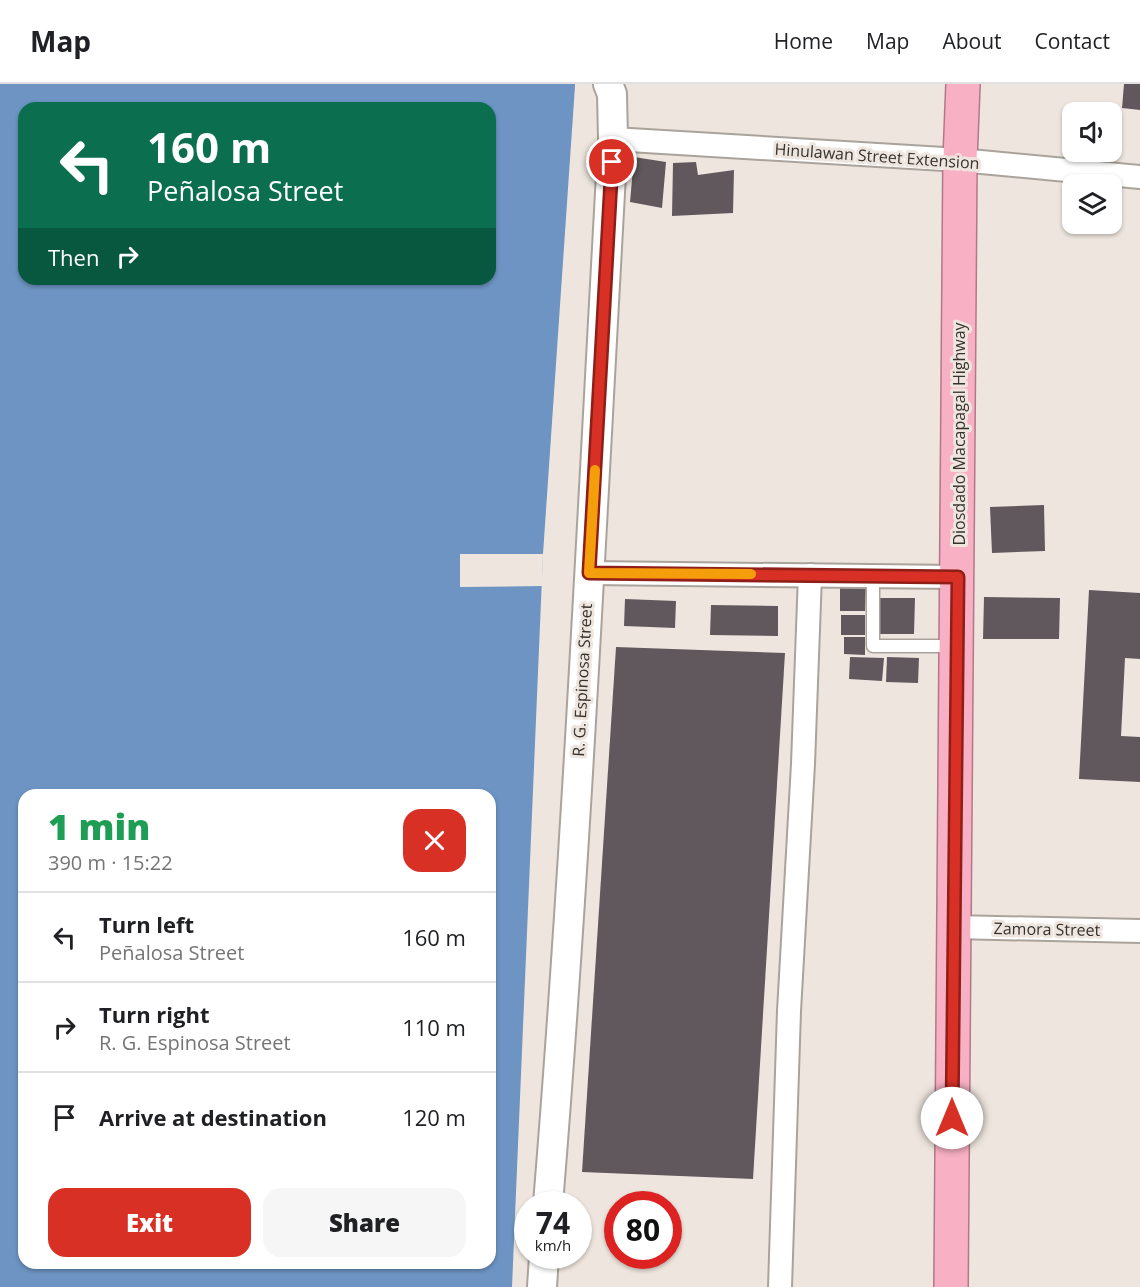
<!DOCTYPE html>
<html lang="en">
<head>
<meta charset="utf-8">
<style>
	:root { --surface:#fff; --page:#f6f6f6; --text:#202124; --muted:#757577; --line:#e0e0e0; --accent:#d93025 }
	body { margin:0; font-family:"Open Sans",sans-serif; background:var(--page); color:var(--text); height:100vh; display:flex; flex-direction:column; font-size:22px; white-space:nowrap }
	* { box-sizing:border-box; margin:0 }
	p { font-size:20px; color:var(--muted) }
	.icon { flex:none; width:33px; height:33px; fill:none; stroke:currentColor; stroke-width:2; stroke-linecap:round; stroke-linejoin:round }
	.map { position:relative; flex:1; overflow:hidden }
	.drawer { position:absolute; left:18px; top:705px; width:478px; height:480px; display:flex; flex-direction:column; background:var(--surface); border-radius:18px; box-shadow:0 2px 4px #0004 }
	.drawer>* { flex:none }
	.guide { position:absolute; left:18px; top:18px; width:478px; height:183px; border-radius:18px; box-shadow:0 2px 4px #0004; background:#0b6e4f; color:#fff; overflow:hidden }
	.controls { position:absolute; left:1062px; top:18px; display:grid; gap:12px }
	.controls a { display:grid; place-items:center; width:60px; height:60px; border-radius:12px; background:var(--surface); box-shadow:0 2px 4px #0004; font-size:30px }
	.speed { position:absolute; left:514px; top:1107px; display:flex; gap:12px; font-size:30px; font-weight:700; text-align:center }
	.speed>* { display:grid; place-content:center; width:78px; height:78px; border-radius:50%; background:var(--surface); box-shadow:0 2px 4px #0004; line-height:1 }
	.speed small { font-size:15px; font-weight:400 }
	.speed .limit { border:9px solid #d22; background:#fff; color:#111 }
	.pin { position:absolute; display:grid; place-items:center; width:51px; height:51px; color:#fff; margin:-26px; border:3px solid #fff; border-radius:50%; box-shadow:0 2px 6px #0007 }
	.me { position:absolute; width:66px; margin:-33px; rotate:0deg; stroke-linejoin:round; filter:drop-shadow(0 0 4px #0008) }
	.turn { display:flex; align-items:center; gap:21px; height:126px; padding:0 30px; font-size:27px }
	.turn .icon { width:78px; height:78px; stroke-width:2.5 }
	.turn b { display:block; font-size:42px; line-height:51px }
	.then { display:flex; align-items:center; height:57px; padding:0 30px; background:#0003; gap:12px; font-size:22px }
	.round { display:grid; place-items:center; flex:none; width:63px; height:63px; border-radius:18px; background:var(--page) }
	.headline { display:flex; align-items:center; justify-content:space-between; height:102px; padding:0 30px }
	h1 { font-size:36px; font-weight:800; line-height:45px; color:#1e9e55 }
	.button { display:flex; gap:12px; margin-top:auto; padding:12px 30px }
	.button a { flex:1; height:69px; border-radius:18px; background:var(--accent); color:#fff; font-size:24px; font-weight:800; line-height:69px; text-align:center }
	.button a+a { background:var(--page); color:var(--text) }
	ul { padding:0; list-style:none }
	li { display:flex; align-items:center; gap:18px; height:90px; padding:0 30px; border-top:2px solid var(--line) }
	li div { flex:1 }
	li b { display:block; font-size:22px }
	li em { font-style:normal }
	header { display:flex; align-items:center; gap:36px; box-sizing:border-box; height:84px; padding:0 30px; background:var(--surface); border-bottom:2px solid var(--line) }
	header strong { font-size:28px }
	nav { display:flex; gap:33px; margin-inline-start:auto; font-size:21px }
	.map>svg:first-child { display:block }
	.water { fill:#6d94c3; fill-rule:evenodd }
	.pier { fill:#eee6de }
	.building { fill:#60585d }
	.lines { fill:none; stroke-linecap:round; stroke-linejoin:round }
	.service-casing { stroke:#aaa39b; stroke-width:15 }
	.minor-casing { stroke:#aaa39b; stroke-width:26 }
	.tertiary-casing { stroke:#aaa39b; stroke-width:32 }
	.trunk-casing { stroke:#b37887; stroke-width:36 }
	.service { stroke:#fff; stroke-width:12 }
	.minor { stroke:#fff; stroke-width:22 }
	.tertiary { stroke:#fff; stroke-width:28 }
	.trunk { stroke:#f8b0c4; stroke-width:33 }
	.route-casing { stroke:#8d1f18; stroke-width:15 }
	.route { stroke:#d93025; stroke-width:10 }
	.slow { stroke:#f59e0b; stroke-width:10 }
	.labels { text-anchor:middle; stroke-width:6; stroke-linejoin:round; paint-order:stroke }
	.street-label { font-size:16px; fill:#35322f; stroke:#eee6de }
</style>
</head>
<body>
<header>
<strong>Map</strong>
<nav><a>Home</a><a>Map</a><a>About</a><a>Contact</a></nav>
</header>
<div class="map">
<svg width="1140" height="1203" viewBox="0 0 1140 1203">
	<rect width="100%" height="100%" fill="#eee6de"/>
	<path class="water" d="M0,0H575V2L543,470L512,1203H0ZM24,24H490V195H24ZM24,711H490V1179H24Z"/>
	<polygon class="pier" points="460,470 543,470 542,502 460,503"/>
	<g class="building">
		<polygon points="1124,0 1140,0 1140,26 1122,24"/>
		<polygon points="634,73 666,78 662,124 630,118"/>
		<polygon points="696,78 698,91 734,86 733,129 672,132 673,79"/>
		<polygon points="1044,421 1045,467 992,469 990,423"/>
		<polygon points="840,501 866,501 865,527 840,527"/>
		<polygon points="1089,506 1140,509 1140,575 1125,574 1121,652 1140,653 1140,698 1079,695"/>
		<polygon points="984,513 1060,514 1059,555 983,555"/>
		<polygon points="877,514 915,514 914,550 876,550"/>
		<polygon points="625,515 676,517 675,544 624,542"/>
		<polygon points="711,521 778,522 778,552 710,551"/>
		<rect x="841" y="531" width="24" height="20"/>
		<polygon points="844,553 865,553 865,571 844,570"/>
		<polygon points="616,563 785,569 753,1095 582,1088"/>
		<polygon points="850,573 884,574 882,597 849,595"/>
		<polygon points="887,573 919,574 918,599 886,598"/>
	</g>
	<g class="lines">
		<g class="service-casing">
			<polyline id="service" points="873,492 873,562 954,562"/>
		</g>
		<g class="minor-casing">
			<g id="minor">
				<polyline points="613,55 960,76 1140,93"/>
				<polyline points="589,489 958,493"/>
				<polyline points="953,843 1140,847"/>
				<polyline points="780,1203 789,927 803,680 810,491"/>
			</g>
		</g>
		<g class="tertiary-casing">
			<g id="tertiary">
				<path d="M548,1120C577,766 593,410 613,55L612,10L608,0"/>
				<polyline points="542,1203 544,1172"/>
			</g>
		</g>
		<g class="trunk-casing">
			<path id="trunk" d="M951,1203C953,827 958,452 960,76L963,0"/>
		</g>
		<use href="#service" class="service"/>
		<use href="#minor" class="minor"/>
		<use href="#tertiary" class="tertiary"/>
		<use href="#trunk" class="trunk"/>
	</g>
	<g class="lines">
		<g class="route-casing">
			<polyline id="route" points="612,78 589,489 958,493 952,1034"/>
		</g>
		<use href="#route" class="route"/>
		<polyline class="slow" points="595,386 589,489 751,490"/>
	</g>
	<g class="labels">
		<g class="street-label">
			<text transform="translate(877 72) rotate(4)" y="6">Hinulawan Street Extension</text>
			<text transform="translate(959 350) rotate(-90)" y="6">Diosdado Macapagal Highway</text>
			<text transform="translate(582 596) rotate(-87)" y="6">R. G. Espinosa Street</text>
			<text transform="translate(1047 845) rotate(1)" y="6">Zamora Street</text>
		</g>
	</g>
</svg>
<div class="controls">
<a><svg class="icon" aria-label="sound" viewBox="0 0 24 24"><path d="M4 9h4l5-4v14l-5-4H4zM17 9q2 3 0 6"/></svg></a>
<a><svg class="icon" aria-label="layers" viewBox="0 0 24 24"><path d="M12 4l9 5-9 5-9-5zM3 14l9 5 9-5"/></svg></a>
</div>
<div class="speed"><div>74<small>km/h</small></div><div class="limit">80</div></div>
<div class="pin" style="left:612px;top:78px;background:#d93025"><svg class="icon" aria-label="arrive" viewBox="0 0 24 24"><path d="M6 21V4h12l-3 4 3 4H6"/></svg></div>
<svg class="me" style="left:952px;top:1034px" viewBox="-20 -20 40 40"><circle r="19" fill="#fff"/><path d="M0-13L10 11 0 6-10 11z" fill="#d93025"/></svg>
<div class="guide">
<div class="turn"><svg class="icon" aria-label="left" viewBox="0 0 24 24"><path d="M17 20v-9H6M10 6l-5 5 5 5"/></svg><div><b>160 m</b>Peñalosa Street</div></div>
<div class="then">Then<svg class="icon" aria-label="right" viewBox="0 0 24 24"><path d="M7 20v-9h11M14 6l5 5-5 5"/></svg></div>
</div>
<section class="drawer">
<div class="headline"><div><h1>1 min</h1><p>390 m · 15:22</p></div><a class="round" style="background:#d93025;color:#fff"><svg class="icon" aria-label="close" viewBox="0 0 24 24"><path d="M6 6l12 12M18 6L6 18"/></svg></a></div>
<ul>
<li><svg class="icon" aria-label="left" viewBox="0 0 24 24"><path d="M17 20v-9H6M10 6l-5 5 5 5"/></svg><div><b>Turn left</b><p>Peñalosa Street</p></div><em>160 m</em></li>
<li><svg class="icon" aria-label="right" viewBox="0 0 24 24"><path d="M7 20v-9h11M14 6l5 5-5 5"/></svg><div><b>Turn right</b><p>R. G. Espinosa Street</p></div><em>110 m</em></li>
<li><svg class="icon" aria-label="arrive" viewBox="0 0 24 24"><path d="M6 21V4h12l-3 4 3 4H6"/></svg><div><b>Arrive at destination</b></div><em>120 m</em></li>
</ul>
<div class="button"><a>Exit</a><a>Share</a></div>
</section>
</div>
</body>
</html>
